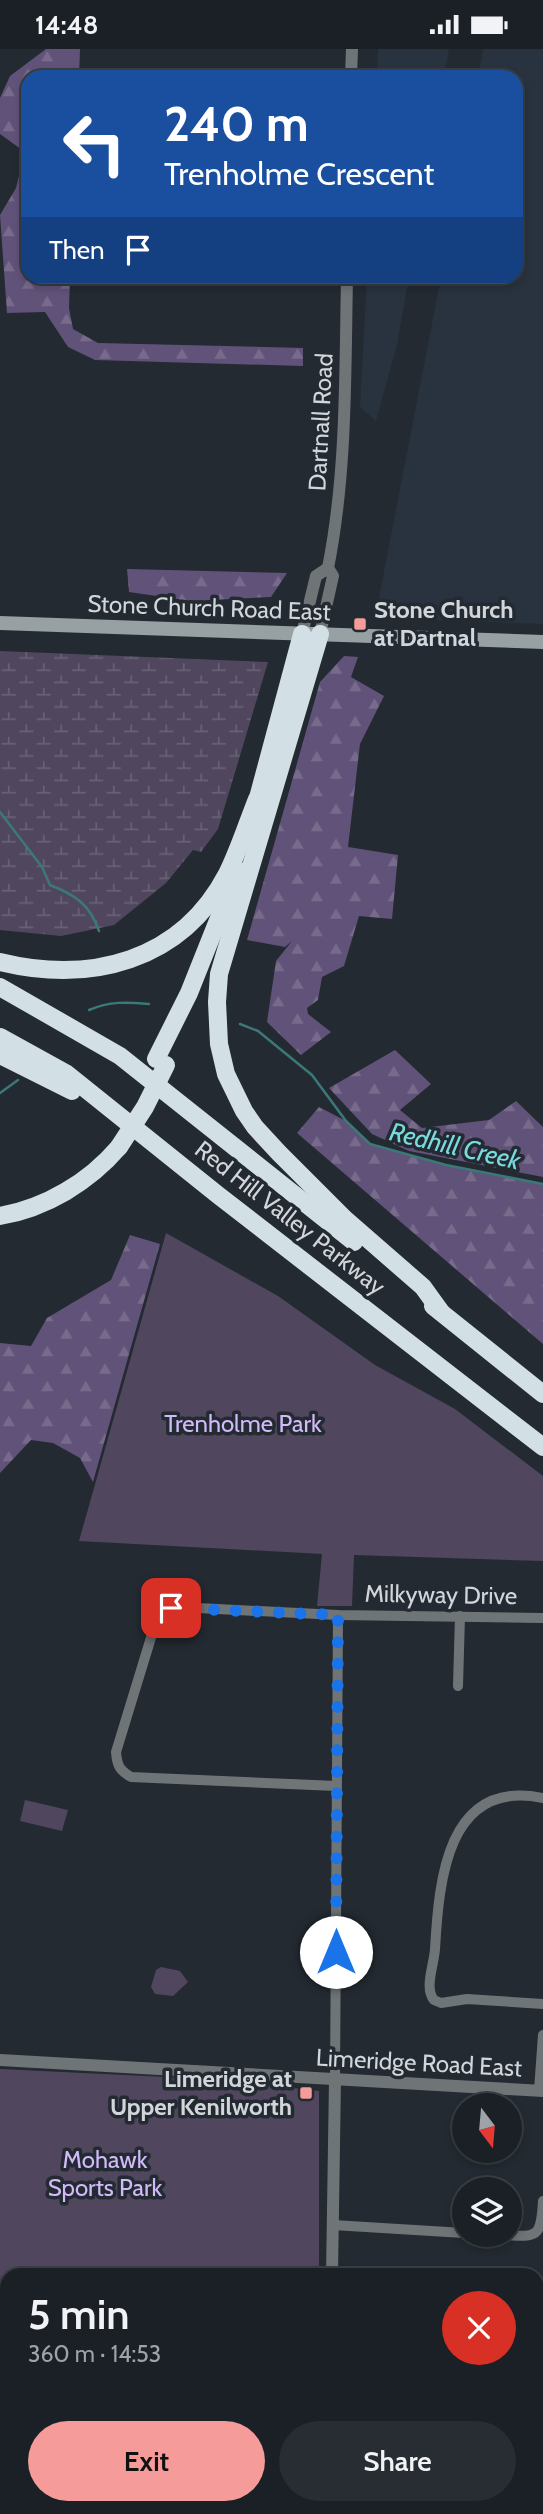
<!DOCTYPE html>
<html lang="en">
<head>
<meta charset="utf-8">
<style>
	:root { --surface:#1a2025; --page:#272d32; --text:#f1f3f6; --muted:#9fa3a7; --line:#383e42; --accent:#f59b9a }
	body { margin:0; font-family:Cabin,sans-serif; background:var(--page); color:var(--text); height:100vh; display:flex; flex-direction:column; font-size:26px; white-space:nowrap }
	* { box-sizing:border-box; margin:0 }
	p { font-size:23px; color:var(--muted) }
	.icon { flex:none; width:38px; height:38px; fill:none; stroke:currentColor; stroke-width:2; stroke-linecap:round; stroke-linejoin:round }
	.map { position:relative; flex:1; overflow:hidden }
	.details { position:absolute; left:0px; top:2219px; width:544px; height:247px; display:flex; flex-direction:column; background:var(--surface); border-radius:21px 21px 0 0; box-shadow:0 4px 10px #0003,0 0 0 2px var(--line) }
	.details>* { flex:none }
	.banner { position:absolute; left:21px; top:21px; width:502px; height:214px; border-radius:21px; box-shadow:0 4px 10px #0003,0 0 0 2px var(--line); background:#1a4fa0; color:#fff; overflow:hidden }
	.needle { width:46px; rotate:164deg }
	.fabs { position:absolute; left:452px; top:2044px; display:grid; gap:14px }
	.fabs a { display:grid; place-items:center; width:70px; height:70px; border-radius:50%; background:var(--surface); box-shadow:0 4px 10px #0003,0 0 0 2px var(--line); font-size:35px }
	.pin { position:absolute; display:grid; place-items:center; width:60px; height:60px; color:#fff; margin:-30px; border-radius:14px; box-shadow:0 4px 10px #0006 }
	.me { position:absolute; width:77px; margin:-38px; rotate:0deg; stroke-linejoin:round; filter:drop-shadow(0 0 5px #0008) }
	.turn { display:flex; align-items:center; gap:24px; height:147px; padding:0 28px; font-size:32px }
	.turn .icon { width:91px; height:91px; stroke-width:2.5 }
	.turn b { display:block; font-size:49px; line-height:60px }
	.then { display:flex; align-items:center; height:66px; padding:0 28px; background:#0003; gap:14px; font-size:26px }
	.round { display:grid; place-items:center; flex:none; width:74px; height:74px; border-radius:37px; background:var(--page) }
	.summary { display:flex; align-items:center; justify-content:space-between; height:119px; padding:0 28px }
	h1 { font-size:42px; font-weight:600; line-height:52px }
	.cta { display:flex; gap:14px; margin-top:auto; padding:14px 28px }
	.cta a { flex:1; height:80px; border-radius:42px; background:var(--accent); color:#111; font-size:28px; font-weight:600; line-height:80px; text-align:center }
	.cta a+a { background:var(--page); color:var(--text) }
	.status { display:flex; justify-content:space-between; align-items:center; height:49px; padding:0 35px; background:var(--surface); direction:ltr }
	.status svg { height:19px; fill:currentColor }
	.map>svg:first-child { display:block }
	.built { fill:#28333f }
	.forest { fill:url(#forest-firs) }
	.wetland { fill:url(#wetland-marsh) }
	.park { fill:#50475e }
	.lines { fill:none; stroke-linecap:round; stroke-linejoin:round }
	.stream { stroke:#3b7879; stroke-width:2.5 }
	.minor { stroke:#6f7577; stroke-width:10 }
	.tertiary { stroke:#6f7577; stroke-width:12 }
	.secondary { stroke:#97a0a3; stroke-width:14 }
	.motorway { stroke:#d2e0e5; stroke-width:18 }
	.motorway-bridge { stroke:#d2e0e5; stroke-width:18 }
	.route { stroke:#1a73e8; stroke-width:12; stroke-dasharray:0 21.6 }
	.poi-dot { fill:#f59b9a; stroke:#232a31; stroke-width:2.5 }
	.labels { text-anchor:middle; stroke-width:7; stroke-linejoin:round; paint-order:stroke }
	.street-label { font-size:24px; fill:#d2d6db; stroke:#232a31 }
	.poi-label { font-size:24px; font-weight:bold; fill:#d2d6db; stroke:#232a31; text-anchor:start }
	.park-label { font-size:24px; fill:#d2b9fa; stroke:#232a31 }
	.water-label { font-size:26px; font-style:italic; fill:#78dcde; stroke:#232a31 }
</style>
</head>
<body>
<div class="status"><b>14:48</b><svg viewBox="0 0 49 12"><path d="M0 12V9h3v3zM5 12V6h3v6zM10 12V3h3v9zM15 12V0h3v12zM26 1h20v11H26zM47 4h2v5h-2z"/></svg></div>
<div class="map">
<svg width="543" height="2465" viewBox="0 0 543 2465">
	<defs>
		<pattern id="forest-firs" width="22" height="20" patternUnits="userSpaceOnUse" patternTransform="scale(1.75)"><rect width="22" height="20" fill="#615279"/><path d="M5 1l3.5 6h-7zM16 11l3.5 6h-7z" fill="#776a8b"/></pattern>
		<pattern id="wetland-marsh" width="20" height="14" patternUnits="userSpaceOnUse" patternTransform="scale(1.75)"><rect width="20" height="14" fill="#50475e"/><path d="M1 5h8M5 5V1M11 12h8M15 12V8" fill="none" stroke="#686174"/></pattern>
	</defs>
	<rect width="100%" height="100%" fill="#232a31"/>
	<g class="built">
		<polygon points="378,0 449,0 444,28 377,28"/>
		<polygon points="483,0 543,0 543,575 375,569 441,228 516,228 516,28 478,28"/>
		<polygon points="367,228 409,228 397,296 376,372 360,358"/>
	</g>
	<g class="forest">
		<polygon points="46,0 80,0 79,28 28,28 28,228 70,228 69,259 73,280 98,294 303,299 303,317 95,311 68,298 45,263 7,264 0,166 16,139 25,103 0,85 0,49 10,27"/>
		<polygon points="127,520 128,520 287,524 271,548 191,552 129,543"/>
		<polygon points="344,607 358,608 351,628 384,647 360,695 348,798 398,806 392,870 359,867 344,917 322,928 318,951 307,959 308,965 331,983 301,1006 267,973 276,912 292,892 285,898 247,891 320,633"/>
		<polygon points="395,1001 431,1035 400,1061 422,1079 489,1071 516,1052 543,1078 543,1128 409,1102 372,1085 329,1039"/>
		<polygon points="319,1058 346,1072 370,1095 446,1116 543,1135 543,1295 297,1084"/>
		<polygon points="130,1186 160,1195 93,1433 80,1409 53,1394 31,1391 0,1424 0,1294 31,1297 47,1269 111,1231"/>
	</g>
	<polygon class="wetland" points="0,602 268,613 218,780 201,803 193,801 166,834 114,876 61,887 0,881"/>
	<g class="park">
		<polygon points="166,1184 278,1247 375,1316 455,1360 543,1427 543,1512 354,1506 352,1557 317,1557 322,1505 79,1492"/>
		<polygon points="25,1751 68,1761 62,1782 20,1772"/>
		<polygon points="161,1918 180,1922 188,1933 173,1947 155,1945 151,1938 156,1921"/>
		<polygon points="0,2020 228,2031 319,2042 319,2226 7,2226 7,2459 315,2459 315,2465 0,2465"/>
	</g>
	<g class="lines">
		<g class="stream">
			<path d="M0,763L42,818L50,836C76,846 90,856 99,882"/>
			<path d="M89,961C110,952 127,953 149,955"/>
			<polyline points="240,975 258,982 312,1026 346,1072 370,1095 446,1116 543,1135"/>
			<polyline points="0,1044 18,1031"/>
		</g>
		<g class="minor">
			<polyline points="458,1637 460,1567"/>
			<path d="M336,1737L131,1728C119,1721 117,1716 116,1703L157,1569L171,1559L178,1558L338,1566L543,1569"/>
			<path d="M543,1749C447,1729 439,1831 435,1900C434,1916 424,1939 434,1951L441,1954L467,1950L543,1955"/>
			<polyline points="335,2030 338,1566"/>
			<polyline points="539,2041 543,1986"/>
			<polyline points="333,2176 464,2184"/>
			<path d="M502,2186C537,2188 541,2190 543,2152"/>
			<polyline points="537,2290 543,2285"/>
			<polyline points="537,2350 543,2357"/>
			<polyline points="447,2465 447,2459"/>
		</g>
		<g class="tertiary">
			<polyline points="351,28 352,0"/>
			<polyline points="302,585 316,527 328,519"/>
			<path d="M320,585L333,527L328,519C347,423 345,325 347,228"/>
			<polyline points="0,2011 543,2042"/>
			<polyline points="332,2226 335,2030"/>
			<polyline points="327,2465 327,2459"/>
		</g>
		<polyline class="secondary" points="0,574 543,593"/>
		<g class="motorway">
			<polyline points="320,585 219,925 217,953 219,995 226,1025 244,1062 255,1078 279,1104 345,1170 423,1238 441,1263"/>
			<polyline points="255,760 302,585"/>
			<path d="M0,913C90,935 181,913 227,825C239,801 247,775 257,750"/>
			<polyline points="0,938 120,1007 354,1193"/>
			<polyline points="0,988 67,1025 218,1146 543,1398"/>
			<polyline points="0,1006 72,1042"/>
			<polyline points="156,1010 189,944 238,821"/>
			<path d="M0,1167C46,1159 89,1133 119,1098"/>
			<polyline points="433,1257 543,1345"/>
		</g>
		<polyline class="motorway-bridge" points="119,1098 145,1058 166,1016"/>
	</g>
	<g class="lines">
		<polyline class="route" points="171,1559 338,1566 336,1903"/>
	</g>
	<g class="poi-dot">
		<rect x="353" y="568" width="14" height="14" rx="3.5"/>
		<rect x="299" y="2037" width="14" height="14" rx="3.5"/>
	</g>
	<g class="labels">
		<g class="street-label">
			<text transform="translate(321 373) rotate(-87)" y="8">Dartnall Road</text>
			<text transform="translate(209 559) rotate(2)" y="8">Stone Church Road East</text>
			<text transform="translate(290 1169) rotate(38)" y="8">Red Hill Valley Parkway</text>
			<text transform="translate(441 1546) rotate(1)" y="8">Milkyway Drive</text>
			<text transform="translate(419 2014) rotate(3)" y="8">Limeridge Road East</text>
		</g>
		<g class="poi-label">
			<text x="374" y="569">Stone Church<tspan x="374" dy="28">at Dartnal</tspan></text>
			<text x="292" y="2038" text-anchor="end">Limeridge at<tspan x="292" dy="28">Upper Kenilworth</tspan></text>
		</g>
		<g class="park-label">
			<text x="243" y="1383">Trenholme Park</text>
			<text x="105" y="2119">Mohawk<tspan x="105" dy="28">Sports Park</tspan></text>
		</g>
		<g class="water-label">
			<text transform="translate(455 1097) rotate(13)" y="9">Redhill Creek</text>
		</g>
	</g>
</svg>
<div class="fabs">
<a><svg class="needle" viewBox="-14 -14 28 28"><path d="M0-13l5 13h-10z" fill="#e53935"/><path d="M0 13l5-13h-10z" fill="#9fa3a7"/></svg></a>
<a><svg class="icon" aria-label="layers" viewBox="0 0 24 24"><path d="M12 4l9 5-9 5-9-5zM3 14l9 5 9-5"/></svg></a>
</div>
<div class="pin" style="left:171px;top:1559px;background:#d93025"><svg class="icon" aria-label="arrive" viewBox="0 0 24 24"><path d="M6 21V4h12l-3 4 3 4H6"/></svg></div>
<svg class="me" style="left:336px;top:1903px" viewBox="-20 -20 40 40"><circle r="19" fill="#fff"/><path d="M0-13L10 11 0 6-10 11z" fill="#1a73e8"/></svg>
<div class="banner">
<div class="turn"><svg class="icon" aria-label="left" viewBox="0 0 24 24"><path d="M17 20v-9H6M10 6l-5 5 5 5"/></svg><div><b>240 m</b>Trenholme Crescent</div></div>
<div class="then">Then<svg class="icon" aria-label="arrive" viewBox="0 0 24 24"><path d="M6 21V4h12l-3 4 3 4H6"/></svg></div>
</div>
<section class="details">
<div class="summary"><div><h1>5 min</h1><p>360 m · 14:53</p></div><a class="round" style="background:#d93025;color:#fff"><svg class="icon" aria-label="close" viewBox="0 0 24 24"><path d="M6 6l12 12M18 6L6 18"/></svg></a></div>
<div class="cta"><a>Exit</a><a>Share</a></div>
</section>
</div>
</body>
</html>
